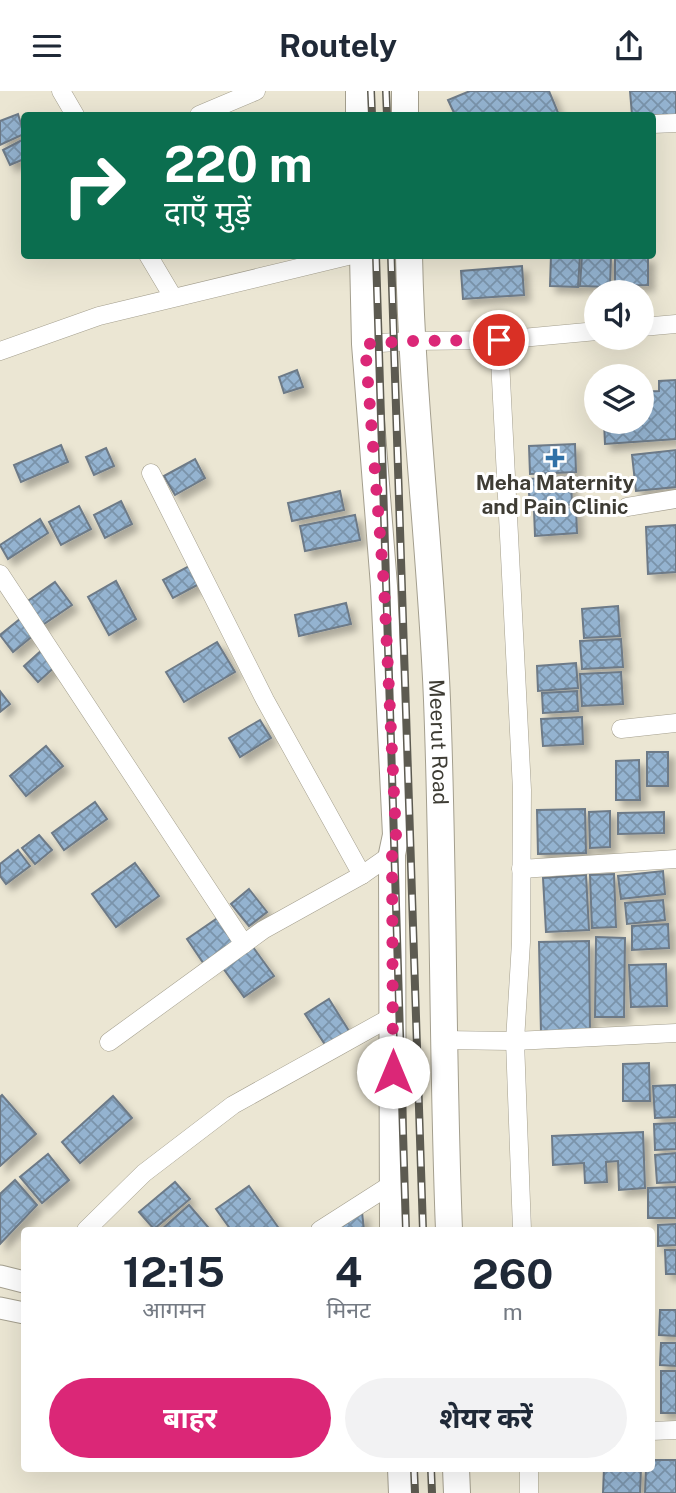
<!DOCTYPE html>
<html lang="hi">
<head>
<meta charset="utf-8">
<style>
	:root { --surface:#fff; --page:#f2f2f3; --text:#1f2937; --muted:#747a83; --accent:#db2777 }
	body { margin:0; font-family:"Public Sans","Noto Sans Devanagari",sans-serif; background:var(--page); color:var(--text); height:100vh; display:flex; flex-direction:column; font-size:26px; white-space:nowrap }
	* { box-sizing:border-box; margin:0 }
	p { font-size:23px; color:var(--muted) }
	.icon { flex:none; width:38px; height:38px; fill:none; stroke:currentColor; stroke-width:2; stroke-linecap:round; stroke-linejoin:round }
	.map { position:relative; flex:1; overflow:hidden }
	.sheet { position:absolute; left:21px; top:1136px; width:634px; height:245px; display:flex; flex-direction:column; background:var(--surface); border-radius:7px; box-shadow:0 7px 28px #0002 }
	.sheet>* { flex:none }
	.hud { position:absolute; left:21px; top:21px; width:635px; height:147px; border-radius:7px; box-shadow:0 7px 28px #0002; background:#0b6e4f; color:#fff; overflow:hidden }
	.controls { position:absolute; left:584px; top:189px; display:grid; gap:14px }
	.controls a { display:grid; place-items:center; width:70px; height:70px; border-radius:50%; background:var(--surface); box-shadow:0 7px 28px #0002; font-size:35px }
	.pin { position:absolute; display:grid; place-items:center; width:60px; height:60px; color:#fff; margin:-30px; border:4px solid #fff; border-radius:50%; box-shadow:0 2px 7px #0007 }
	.me { position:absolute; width:77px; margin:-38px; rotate:0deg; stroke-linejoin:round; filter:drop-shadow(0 0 5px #0008) }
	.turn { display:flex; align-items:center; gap:24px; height:147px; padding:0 28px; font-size:32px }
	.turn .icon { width:91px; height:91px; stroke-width:2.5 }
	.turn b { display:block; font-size:49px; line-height:60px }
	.eta { display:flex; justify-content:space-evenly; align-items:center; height:119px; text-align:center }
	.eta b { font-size:42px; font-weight:700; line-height:49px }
	.button { display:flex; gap:14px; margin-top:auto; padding:14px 28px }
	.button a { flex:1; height:80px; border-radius:42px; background:var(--accent); color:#fff; font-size:28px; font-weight:700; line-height:80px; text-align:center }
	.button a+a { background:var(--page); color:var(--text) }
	header { display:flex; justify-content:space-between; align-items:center; height:91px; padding:0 28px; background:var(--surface); font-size:32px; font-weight:700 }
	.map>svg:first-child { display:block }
	.building { fill:url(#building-cross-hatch); stroke:#6d7a87; stroke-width:2; filter:url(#shadow) }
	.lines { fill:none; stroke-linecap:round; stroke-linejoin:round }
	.minor-casing { stroke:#a49f8e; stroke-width:19 }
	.tertiary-casing { stroke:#a49f8e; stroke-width:23 }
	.primary-casing { stroke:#a49f8e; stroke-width:28 }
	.minor { stroke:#fff; stroke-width:18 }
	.tertiary { stroke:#fff; stroke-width:21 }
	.primary { stroke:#fff; stroke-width:26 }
	.rail-casing { stroke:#5d5b51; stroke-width:8 }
	.rail { stroke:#fff; stroke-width:5; stroke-dasharray:16; stroke-linecap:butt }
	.route { stroke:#db2777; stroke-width:12; stroke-dasharray:0 21.6 }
	.poi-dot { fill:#3071a7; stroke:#fff; stroke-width:2.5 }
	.labels { text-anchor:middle; stroke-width:6; stroke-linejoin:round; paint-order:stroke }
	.poi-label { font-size:21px; font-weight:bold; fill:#3e3c34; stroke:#fff }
	.street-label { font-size:21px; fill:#3e3c34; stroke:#fff }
</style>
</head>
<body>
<header><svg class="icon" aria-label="menu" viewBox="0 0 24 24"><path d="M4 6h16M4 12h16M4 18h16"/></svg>Routely<svg class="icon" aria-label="share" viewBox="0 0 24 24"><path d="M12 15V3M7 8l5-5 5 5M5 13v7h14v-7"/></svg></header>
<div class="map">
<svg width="676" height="1402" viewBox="0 0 676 1402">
	<defs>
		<pattern id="building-cross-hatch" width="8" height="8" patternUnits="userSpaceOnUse" patternTransform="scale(1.75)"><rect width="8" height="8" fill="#94b3d0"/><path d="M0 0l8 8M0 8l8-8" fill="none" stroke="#7a93aa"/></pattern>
		<filter id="shadow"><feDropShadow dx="6" dy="6" stdDeviation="3.5" flood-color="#0004"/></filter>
	</defs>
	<rect width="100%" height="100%" fill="#ebe6d3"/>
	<g class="building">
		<polygon points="470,0 549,0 559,24 455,24 448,9"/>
		<polygon points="630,0 676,0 676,24 632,24"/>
		<polygon points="18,23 24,43 0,54 0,30"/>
		<polygon points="24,48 24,68 10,74 3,59"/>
		<polygon points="551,164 580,164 578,196 550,195"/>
		<polygon points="582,164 611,164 610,196 580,195"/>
		<polygon points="648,166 648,194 615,195 615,167"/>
		<polygon points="522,175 524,204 463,208 461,180"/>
		<polygon points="297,279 303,296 284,302 279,286"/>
		<polygon points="676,289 676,348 605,353 604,331 642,331 642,301 659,300 659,290"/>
		<polygon points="575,353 576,381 530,383 529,355"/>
		<polygon points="61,354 68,371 21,391 14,374"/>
		<polygon points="106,357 114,375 94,384 86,366"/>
		<polygon points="676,359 676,396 636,400 632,364"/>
		<polygon points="195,368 205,387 175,404 164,385"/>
		<polygon points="571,386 572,414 530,416 528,388"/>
		<polygon points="340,400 344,419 292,430 288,412"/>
		<polygon points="121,410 132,433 105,447 94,424"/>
		<polygon points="79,415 91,438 61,454 49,431"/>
		<polygon points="576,416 577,442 535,445 534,419"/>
		<polygon points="355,424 360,449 305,460 300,435"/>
		<polygon points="40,428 48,442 8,468 0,454"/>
		<polygon points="676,434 676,481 648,483 646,436"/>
		<polygon points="191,474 201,492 173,507 163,489"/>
		<polygon points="116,490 136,528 109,544 88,506"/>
		<polygon points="55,491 72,514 38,537 22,514"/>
		<polygon points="346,512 351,533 299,545 295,524"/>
		<polygon points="618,515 620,545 584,547 582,518"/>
		<polygon points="20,528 34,544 13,561 0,544"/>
		<polygon points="621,548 623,576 582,578 580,550"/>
		<polygon points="217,551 235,581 184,611 166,581"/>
		<polygon points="43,558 57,574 38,591 24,575"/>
		<polygon points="576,572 578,597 538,600 537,575"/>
		<polygon points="621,581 623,613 582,615 580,583"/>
		<polygon points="0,600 10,613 0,621"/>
		<polygon points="577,600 578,620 543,622 542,602"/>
		<polygon points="582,626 583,653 543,655 541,628"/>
		<polygon points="260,629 271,647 240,666 229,647"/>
		<polygon points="46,655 63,675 26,705 10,685"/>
		<rect x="647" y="661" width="21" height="34"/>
		<polygon points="639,669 640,709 616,709 616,670"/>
		<polygon points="95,711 107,728 64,759 52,742"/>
		<polygon points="585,718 586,762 538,763 537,719"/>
		<polygon points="610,720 610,756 590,757 589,721"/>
		<polygon points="664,721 664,742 618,743 618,722"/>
		<polygon points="39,744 52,759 35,773 22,757"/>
		<polygon points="18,759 30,775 6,793 0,785 0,773"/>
		<polygon points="135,772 159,805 116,836 92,803"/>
		<polygon points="663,780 665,803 621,808 618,785"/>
		<polygon points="614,783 616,836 592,837 590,784"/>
		<polygon points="586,784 589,839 546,841 543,787"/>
		<polygon points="249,798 267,821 249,835 231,813"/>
		<polygon points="663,809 665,829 627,833 625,812"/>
		<polygon points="222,824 241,852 206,876 187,848"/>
		<polygon points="668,833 669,857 632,859 632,835"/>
		<polygon points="596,846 625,847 624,926 595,926"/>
		<polygon points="589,850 590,940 541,942 539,851"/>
		<polygon points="250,852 274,885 244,906 220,873"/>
		<polygon points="666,873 667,915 631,916 629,874"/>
		<polygon points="329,908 349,940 326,955 305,923"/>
		<polygon points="649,972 650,1010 623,1010 623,973"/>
		<polygon points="676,994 676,1026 655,1027 653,995"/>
		<polygon points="2,1004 36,1043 0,1075 0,1006"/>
		<polygon points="113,1005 132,1027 80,1072 62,1051"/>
		<polygon points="676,1032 676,1058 655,1059 654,1033"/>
		<polygon points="643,1041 645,1097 619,1099 618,1070 606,1071 607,1091 585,1092 584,1072 553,1074 552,1045"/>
		<polygon points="676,1062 676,1091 657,1092 655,1064"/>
		<polygon points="48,1063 69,1089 42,1112 20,1086"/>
		<polygon points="15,1089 37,1114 0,1153 0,1103"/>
		<polygon points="175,1091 190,1108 154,1138 139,1121"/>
		<polygon points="249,1095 280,1139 231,1139 216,1118"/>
		<polygon points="676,1096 676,1127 648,1127 648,1097"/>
		<polygon points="189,1114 208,1136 204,1139 161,1139"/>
		<polygon points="362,1121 364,1139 337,1139"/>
		<polygon points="676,1133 676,1154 658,1155 658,1134"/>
		<polygon points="665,1159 676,1159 676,1183 666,1183"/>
		<polygon points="660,1219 676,1219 676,1245 659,1244"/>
		<polygon points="661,1252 676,1252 676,1275 660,1274"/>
		<rect x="661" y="1280" width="15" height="42"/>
		<polygon points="651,1369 676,1369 676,1402 645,1402 646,1377 651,1377"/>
		<polygon points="604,1377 641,1377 640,1402 603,1402"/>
	</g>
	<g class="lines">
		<g class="minor-casing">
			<g id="minor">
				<polyline points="61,0 75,24"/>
				<polyline points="199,24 256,0"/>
				<polyline points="653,33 676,32"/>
				<polyline points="148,164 173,206"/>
				<polyline points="642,236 676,233"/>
				<polyline points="499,249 522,699 521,851 515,950 522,1139"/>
				<polyline points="365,253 411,250 499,249 597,240"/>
				<polyline points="0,260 99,225 352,164"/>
				<polyline points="151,382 265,609 362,784"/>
				<polyline points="627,416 676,408"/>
				<polyline points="0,483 244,853"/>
				<polyline points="621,638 676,632"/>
				<polyline points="521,778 676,768"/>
				<polyline points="444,949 515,950 676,942"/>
				<polyline points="109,951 263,839 362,784 392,763"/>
				<polyline points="86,1139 144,1082 233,1014 393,925"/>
				<polyline points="320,1139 392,1093"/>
				<polyline points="651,1340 676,1339"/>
				<polyline points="529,1377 529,1402"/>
			</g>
		</g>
		<g class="tertiary-casing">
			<g id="tertiary">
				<polyline points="0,1185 24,1191"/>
				<polyline points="0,1217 24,1222"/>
			</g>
		</g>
		<g class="primary-casing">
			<g id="primary">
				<polyline points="359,0 359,24"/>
				<polyline points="405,0 405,24"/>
				<polyline points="363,164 365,253 384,495 396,744 392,763 393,1139"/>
				<path id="s1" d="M409,164C412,313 431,461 437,609C444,786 442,963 449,1139"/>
				<polyline points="401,1377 402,1402"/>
				<polyline points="456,1377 457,1402"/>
			</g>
		</g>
		<use href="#minor" class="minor"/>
		<use href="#tertiary" class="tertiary"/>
		<use href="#primary" class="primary"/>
		<g class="rail-casing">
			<g id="rail">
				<polyline points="371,0 372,24"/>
				<polyline points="386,0 387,24"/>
				<polyline points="376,164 406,1139"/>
				<polyline points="391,164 423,1139"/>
				<polyline points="414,1377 415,1402"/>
				<polyline points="431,1377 432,1402"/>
			</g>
		</g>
		<use href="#rail" class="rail"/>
	</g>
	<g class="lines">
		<polyline class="route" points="393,981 392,763 396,744 384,495 365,253 411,250 499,249"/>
	</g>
	<path class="poi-dot" d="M551.5 356.5h7v7h7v7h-7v7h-7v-7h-7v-7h7z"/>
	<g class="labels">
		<g class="poi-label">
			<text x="555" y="399">Meha Maternity<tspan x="555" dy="24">and Pain Clinic</tspan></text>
		</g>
		<g class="street-label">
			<text dy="7" stroke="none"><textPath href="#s1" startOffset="488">Meerut Road</textPath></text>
		</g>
	</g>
</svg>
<div class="controls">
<a><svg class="icon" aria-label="sound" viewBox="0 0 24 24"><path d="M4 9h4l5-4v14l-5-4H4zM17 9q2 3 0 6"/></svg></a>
<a><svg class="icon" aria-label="layers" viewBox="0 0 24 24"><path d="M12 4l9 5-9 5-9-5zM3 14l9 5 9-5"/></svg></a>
</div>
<div class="pin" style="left:499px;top:249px;background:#d93025"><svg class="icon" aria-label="arrive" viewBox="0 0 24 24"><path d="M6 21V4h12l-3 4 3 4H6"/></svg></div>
<svg class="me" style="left:393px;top:981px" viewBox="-20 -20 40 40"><circle r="19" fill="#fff"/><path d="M0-13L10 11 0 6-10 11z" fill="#db2777"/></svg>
<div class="hud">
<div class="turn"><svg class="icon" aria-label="right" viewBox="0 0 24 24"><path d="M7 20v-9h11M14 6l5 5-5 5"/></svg><div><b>220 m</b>दाएँ मुड़ें</div></div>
</div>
<section class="sheet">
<div class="eta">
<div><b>12:15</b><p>आगमन</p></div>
<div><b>4</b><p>मिनट</p></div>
<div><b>260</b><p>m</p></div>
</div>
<div class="button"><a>बाहर</a><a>शेयर करें</a></div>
</section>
</div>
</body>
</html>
